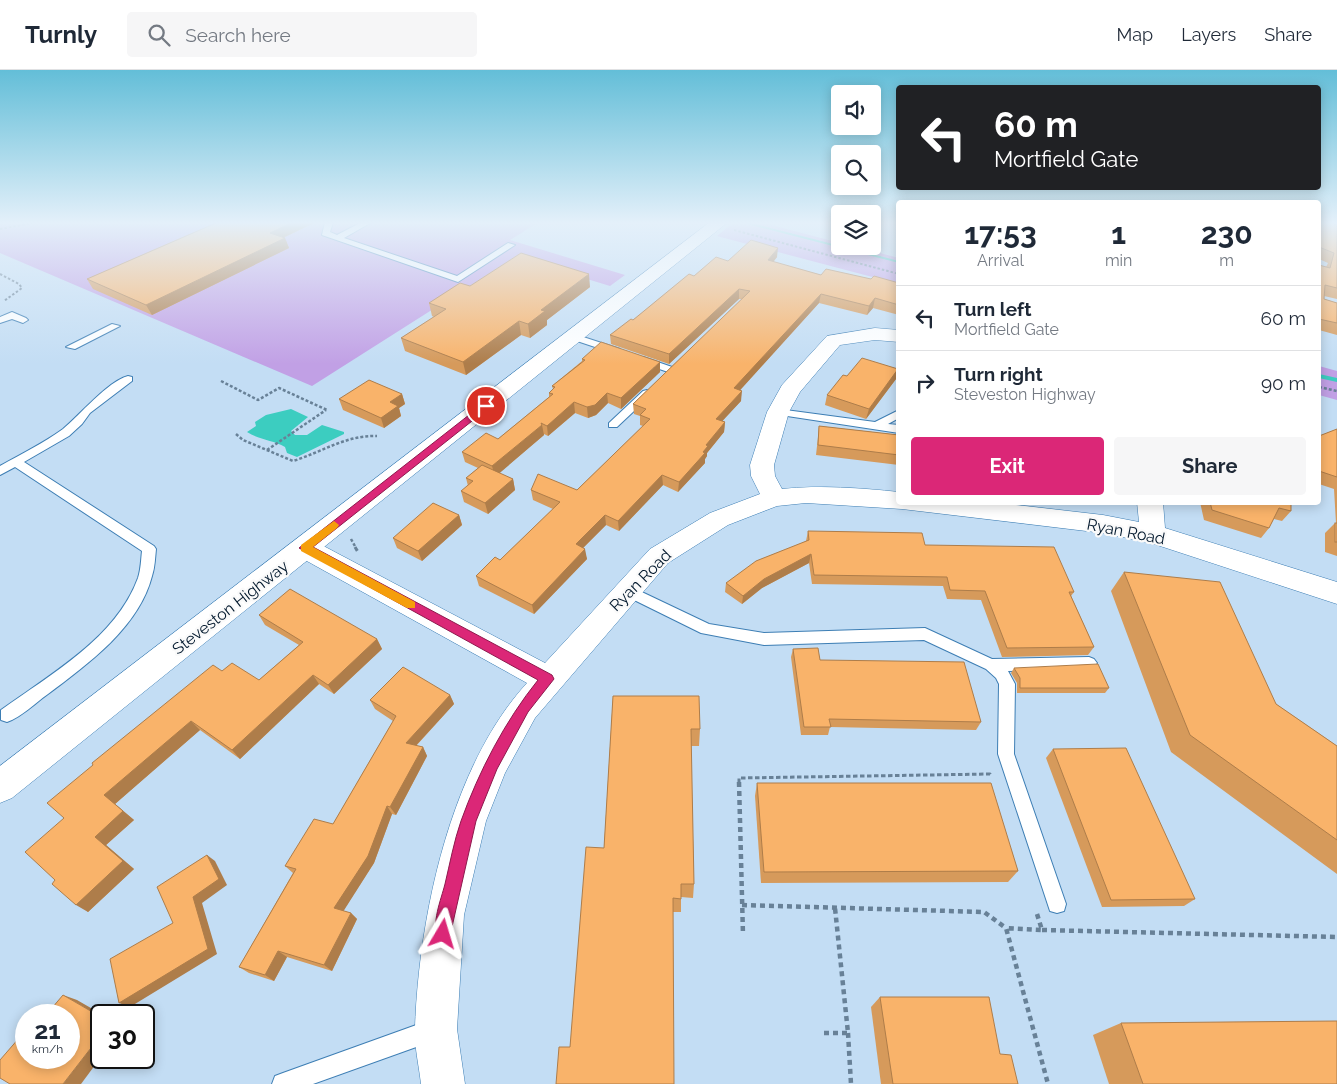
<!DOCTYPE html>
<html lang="en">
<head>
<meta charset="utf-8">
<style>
	:root { --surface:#fff; --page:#f6f6f7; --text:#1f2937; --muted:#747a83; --line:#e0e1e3; --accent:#db2777 }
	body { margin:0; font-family:Raleway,sans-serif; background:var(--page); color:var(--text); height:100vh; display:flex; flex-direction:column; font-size:19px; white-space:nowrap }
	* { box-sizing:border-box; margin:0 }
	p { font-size:16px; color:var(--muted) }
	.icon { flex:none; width:28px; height:28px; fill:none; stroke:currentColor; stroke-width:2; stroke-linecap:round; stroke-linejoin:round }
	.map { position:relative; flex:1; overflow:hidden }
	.drawer { position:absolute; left:896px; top:130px; width:425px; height:305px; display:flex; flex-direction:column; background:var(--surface); border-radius:5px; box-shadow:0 2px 12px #0003 }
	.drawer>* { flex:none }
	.hud { position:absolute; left:896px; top:15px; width:425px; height:105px; border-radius:5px; box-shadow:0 2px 12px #0003; background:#202124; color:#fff; overflow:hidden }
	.tools { position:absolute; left:831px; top:15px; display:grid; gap:10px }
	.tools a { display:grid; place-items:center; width:50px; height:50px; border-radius:5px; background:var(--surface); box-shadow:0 2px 12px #0003; font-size:25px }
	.speed { position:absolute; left:15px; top:934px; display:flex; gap:10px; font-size:25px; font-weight:700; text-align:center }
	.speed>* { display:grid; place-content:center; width:65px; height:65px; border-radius:50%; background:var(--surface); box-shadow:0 2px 12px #0003; line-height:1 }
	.speed small { font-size:12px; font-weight:400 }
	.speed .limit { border:2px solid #111; border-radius:8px; background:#fff; color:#111 }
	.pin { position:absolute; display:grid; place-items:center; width:42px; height:42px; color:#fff; margin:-21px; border:2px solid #fff; border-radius:50%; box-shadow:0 1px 5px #0007 }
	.me { position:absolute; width:55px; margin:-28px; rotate:7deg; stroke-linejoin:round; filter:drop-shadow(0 0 4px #0008) }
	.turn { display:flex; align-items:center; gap:18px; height:105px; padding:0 15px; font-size:22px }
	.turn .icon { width:65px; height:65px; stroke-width:2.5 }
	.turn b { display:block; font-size:35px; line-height:42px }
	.eta { display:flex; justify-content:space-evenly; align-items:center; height:85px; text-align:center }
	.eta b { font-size:30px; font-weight:700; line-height:35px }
	.button { display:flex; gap:10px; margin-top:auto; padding:10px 15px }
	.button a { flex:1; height:58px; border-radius:5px; background:var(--accent); color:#fff; font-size:20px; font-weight:700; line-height:58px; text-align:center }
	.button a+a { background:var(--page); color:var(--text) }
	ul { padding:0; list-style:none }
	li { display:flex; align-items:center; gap:15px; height:65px; padding:0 15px; border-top:1px solid var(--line) }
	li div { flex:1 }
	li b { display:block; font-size:19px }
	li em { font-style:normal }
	header { display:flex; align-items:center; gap:30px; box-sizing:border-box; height:70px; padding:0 25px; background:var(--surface); border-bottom:1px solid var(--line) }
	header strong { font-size:24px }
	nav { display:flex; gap:28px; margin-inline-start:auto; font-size:18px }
	.search { width:350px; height:45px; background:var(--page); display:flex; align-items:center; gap:12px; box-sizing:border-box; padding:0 18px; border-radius:5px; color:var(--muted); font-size:19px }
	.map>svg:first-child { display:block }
	.green { fill:#c1a0e5 }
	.water { fill:#3ccdc0 }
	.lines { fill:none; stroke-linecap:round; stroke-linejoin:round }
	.stream { fill:#3ccdc0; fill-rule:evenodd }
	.lane-casing { stroke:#3d7eb4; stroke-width:2 }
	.street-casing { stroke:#3d7eb4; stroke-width:1 }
	.secondary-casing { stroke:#3d7eb4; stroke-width:1 }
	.path-far3 { stroke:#688197; stroke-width:2; stroke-dasharray:2.5 2; stroke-linecap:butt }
	.path-far2 { stroke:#688197; stroke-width:2.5; stroke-dasharray:3 2; stroke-linecap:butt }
	.path-far1 { stroke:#688197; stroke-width:3; stroke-dasharray:4.5 2.5; stroke-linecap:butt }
	.path { stroke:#688197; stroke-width:4.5; stroke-dasharray:5 4; stroke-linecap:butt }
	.lane { fill:#fff; fill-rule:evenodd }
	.street { fill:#fff; fill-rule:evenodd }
	.secondary { fill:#fff; fill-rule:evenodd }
	.wall { fill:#d69a5b }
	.shaded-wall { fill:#ae7d4a }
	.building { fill:#f9b36a; stroke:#ae7d4a }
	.route { fill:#db2777; stroke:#8e194d }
	.slow { fill:#f59e0b }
	.labels { text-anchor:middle; stroke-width:4.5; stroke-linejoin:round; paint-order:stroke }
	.street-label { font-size:16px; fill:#00172c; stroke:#fafafa }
</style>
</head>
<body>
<header>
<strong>Turnly</strong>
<div class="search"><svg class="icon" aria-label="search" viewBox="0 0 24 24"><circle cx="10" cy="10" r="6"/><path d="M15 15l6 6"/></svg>Search here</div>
<nav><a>Map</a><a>Layers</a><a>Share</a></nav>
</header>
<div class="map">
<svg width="1337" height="1014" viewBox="0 0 1337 1014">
	<rect width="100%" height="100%" fill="#c3ddf4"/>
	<g class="green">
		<polygon points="0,152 539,152 510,170 625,205 610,216 515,187 312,316 0,183"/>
		<polygon points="734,152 760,152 840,173 840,176 853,176 899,188 899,214 717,166"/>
		<polygon points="1319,296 1337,301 1337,330 1319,325"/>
	</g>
	<path class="water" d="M291,339L308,347L291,361L295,365H307L322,355L344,362V364L297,387L287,383L285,377C273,370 259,370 247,362L256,356L255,352L266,345Z"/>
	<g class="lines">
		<g class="stream">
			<polygon points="0,152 7,152 0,154"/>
			<polygon points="747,152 899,191 899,193 747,154"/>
			<polygon points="1319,304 1337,308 1337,312 1319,308"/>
		</g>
		<g class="lane-casing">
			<g id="lane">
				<polygon points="325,152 333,152 330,162 337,165 362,152 372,152 344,168 457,206 508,173 515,175 458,212 322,165"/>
				<polygon points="12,242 26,248 28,250 23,253 12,249 0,253 0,247"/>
				<polygon points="112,254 120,256 75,279 66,277"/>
				<polygon points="574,264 620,279 621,281 616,284 571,269 571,265"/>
				<polygon points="643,287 675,298 676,300 671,303 639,292 638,290"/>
				<path d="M128,306L132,307V311L90,343L82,354L69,366L24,392L154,476L156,479C155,488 155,497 152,506C139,557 88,594 48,624C35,633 22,647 7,652L1,650V640C51,604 116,568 138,508C141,499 141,489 142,481L15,397L0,405V396C21,384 44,373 63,359C79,346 108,311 128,306Z"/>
				<polygon points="647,320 652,323 651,325 617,357 609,357 609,353 643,321"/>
				<polygon points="778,339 875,352 899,340 899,348 888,354 899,355 899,363 774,344 774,340"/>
				<polygon points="627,515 709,554 764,563 925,558 992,589 1089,587 1094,589 1097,593 1094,597 1089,599 1008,601 1015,614 1014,684 1066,834 1064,841 1057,843 1050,841 998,684 999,614 996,608 986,599 924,570 764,575 701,563 622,524 620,520 622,516"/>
				<polygon points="433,949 440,953 444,960 440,967 433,971 313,1014 272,1014 275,1006 283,1003"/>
			</g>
		</g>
		<g class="street-casing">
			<path id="street" d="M875,258L899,260V272L875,270L840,275L800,322L789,342L774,395L775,406L782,419C821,415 860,418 899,422V432H991L1103,445L1139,452L1137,432H1163L1165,458L1337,512V534L1151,473L1103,463L902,439L806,433L777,436L728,455L668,493L535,648L505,703L486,751L464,845L457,959L465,1014H421C419,996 414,976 415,957C419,847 450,697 527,613L296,485L292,478L296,471L305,468L314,471L545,593L650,479L710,443L760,424L751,406L750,395L767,342L782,315L827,266Z"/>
		</g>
		<g class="secondary-casing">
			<polygon id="secondary" points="710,152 728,152 12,728 0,733 0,696"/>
		</g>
		<g class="path-far3">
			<polyline points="0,159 37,152"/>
			<polyline points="734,160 899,204"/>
			<polyline points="0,204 19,214 22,218 4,231"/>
		</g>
		<g class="path-far2">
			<polyline points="221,311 258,330 279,318 327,340"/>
			<polyline points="1319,317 1337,321"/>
			<path d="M236,364L243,370L293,391C322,382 346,365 377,366"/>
			<polyline points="267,380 326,340"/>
			<polyline points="351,469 356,478"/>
		</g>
		<g class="path-far1">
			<polyline points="355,477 358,482"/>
			<polyline points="739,713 739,708 990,704 991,706"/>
		</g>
		<g class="path">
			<polyline points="739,712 743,865"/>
			<polyline points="742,835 984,842 1006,858"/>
			<polyline points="1037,844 1042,860 1006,858 1048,1014"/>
			<polyline points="1042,860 1337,867"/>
			<polyline points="824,963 848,963 835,838"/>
			<polyline points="848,963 851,1014"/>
		</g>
		<use href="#lane" class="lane"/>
		<use href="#street" class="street"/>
		<use href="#secondary" class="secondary"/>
	</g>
	<g class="wall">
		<polygon points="215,152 316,152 283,168 285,168 289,178 152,245 93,219 87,209 215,153"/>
		<polygon points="832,152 840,152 840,157"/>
		<polygon points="1319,152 1337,155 1337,229 1324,226 1324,229 1337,233 1337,265 1319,260 1319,195 1326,197 1328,193 1319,189"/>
		<polygon points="777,187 773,192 821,205 871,209 899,213 899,245 873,238 867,245 819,233 740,320 741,331 722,351 725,352 724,362 707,383 707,386 705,389 705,393 678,422 663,415 619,461 606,455 583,478 587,489 534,544 479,516 476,506 500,490 553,439 533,430 531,420 577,420 643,356 640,355 640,346 634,344 633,334 742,229 739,229 669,294 611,274 610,265 633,250 694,206 728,191"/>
		<polygon points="470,216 590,217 547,250 547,255 530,268 521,265 466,305 405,281 401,268 434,247 432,246 429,233"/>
		<polygon points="582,289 660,302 621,339 608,333 596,345 588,348 575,343 548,366 544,364 544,365 499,403 513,409 515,420 488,444 464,432 461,421 468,416 466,408 478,398 465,392 462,382 498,369 549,327 549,323 553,319 552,316 582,291"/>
		<polygon points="898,299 896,309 866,349 825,335 827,325"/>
		<polygon points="402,324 405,334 399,338 401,346 384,358 343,340 339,329"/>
		<polygon points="819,356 899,365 899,395 816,385 818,367"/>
		<polygon points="1337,359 1337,486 1325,482 1325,463 1335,453 1336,453 1334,419 1319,414 1319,366"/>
		<polygon points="1200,432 1291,432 1291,441 1282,451 1274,449 1269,458 1261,468 1204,450"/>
		<polygon points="459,445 462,455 422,491 397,478 393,468"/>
		<polygon points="808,461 925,475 1074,522 1071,526 1094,577 1088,585 1002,587 981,530 947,529 943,516 812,514 809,493 762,518 742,534 725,522 726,513 806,471"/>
		<polygon points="1124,502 1276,634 1337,676 1337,804 1171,682 1111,521"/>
		<polygon points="259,545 377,569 382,579 334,624 319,614 240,689 200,660 115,734 134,750 106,775 134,799 88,842 55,810 64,748 222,601 259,610 299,575 265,555"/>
		<polygon points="793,579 820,590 981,652 976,660 830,657 828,665 801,665 791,587"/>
		<polygon points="1014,598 1109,618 1105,623 1017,623 1017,613 1011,603"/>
		<polygon points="450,625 454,634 416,676 423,677 427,686 396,745 392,744 374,793 343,841 351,843 357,849 332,901 287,887 274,911 249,903 239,897 293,803 285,796 333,754 393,651 375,639 370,630"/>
		<polygon points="613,626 700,659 699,676 691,676 694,814 693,828 681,827 681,842 673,842 570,977 604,778"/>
		<polygon points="1053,679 1195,829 1184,836 1102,837 1046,688"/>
		<polygon points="757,713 1018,801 1008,812 761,813 755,726"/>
		<polygon points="880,927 1000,984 1018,1014 881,1014 871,937"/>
		<polygon points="1121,953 1337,1014 1109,1014 1093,965"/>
	</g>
	<g class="shaded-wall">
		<polygon points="293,152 316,152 274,172 270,163"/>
		<polygon points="285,168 289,178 152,245 146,235"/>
		<polygon points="778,178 777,187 767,200 768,190"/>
		<polygon points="589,204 590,217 547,250 547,255 530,268 528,254 541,240"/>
		<polygon points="739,219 739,229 669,294 669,284"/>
		<polygon points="821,224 819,233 733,328 734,318"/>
		<polygon points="875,228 873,238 867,245 869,236"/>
		<polygon points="519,251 521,265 466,305 463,292"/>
		<polygon points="660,292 660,302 621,339 621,328"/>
		<polygon points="898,299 896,309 866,349 869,339"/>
		<polygon points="742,321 741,331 715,359 716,349"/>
		<polygon points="607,323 608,333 596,345 588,348 587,337"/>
		<polygon points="402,324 405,334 399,338 401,346 384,358 381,348 390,332"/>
		<polygon points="574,332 575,343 548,366 547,356"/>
		<polygon points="725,352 724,362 707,383 707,386 705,389 705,393 678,422 679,412 703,382 706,375"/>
		<polygon points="542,355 544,365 495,407 492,396"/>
		<polygon points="662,405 663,415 619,461 618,451"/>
		<polygon points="513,409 515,420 488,444 485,433"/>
		<polygon points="459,445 462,455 422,491 418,481"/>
		<polygon points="605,445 606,455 577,484 576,474"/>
		<polygon points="585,479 587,489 534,544 532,535"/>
		<polygon points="811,484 809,493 762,518 742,534 743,526 764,509"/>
		<polygon points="377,569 382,579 334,624 328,615"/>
		<polygon points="313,605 319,614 240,689 232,680"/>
		<polygon points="450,625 454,634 410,682 406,673"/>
		<polygon points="191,651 200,660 115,734 134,750 106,775 134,799 88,842 76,835 104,725"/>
		<polygon points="423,677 427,686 396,745 390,737"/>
		<polygon points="387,736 392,744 374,793 341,845 334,838"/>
		<polygon points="207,785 215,791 227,815 202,833 217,884 130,937 119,933 193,827"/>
		<polygon points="351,843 357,849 332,901 324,895"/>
		<polygon points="278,881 287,887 274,911 265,905"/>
		<polygon points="63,925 77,930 103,945 101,945 101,947"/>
		<polygon points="101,965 101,987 81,1014 63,1014"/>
	</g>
	<g class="building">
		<polygon points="215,152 293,152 270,163 285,168 146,235 87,209 216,153"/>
		<polygon points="1319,152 1329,152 1337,155 1337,218 1325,215 1324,229 1337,233 1337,253 1319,249 1319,195 1330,198 1334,183 1319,177"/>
		<polygon points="751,170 778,178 768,190 821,205 826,199 871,209 874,206 899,213 899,235 875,228 869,236 821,224 734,318 742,321 716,349 725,352 706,375 708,376 703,382 705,383 679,412 662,405 618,451 605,445 576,474 585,479 532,535 476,506 495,487 500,490 560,432 531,420 538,404 577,420 650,349 640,345 646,339 633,334 750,221 739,219 669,284 610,265 631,249 633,250 689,204 694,206 716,187 728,191"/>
		<polygon points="521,183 589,204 541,240 545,241 528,254 519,251 463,292 401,268 446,239 429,233 460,213 470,216"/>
		<polygon points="601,272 660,292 621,328 607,323 595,335 587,337 574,332 547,356 541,353 542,355 492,396 462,382 486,363 498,369 553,324 549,323 555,317 552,316 585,290 582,289"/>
		<polygon points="862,288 898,299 869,339 827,325 843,305 847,306"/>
		<polygon points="369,310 402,324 390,332 398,336 381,348 339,329"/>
		<polygon points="819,356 899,365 899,385 818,375"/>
		<polygon points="1337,359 1337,407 1319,401 1319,366"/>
		<polygon points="482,395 513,409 485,433 461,421 473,411 466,408"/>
		<polygon points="1210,432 1291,432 1291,441 1279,438 1269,458 1212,440"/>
		<polygon points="433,433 459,445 418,481 393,468"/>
		<rect x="1335" y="453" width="2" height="19"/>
		<polygon points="808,461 922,463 925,475 1054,477 1074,522 1069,522 1094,577 1007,578 985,521 950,520 947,507 814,505 811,484 764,509 743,526 726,513 756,491 809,470"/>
		<polygon points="1124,502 1220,512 1276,634 1337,676 1337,770 1190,665"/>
		<polygon points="290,519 377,569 328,615 313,605 232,680 191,651 104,725 123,741 95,767 123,791 76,835 52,814 55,810 25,782 64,748 47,733 93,695 92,693 213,595 222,601 232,593 259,610 303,572 259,545"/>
		<polygon points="818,578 820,590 964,592 981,652 829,649 831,657 804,657 793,579"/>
		<polygon points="1098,594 1109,618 1020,618 1020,608 1014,598"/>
		<polygon points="403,597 450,625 406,673 423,677 390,737 387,736 368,786 334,838 351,843 324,895 278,881 265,905 239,897 296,799 285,796 314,749 333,754 396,646 370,630"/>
		<polygon points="613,626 699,626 700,659 691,659 694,814 681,814 681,829 673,828 674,1014 556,1014 559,977 570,977 586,777 604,778"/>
		<polygon points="1126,678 1195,829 1111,830 1053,679"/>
		<polygon points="757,713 991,713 1018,801 764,802"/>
		<polygon points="207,785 219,809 193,827 208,879 119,933 110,889 173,853 157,817"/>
		<polygon points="63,925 101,947 101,965 63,1014 10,1014 0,1008 0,990 26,960 26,988 69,988 69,945 46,945"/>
		<polygon points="880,927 989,927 1000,984 1011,985 1018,1014 893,1014"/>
		<polygon points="1337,951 1337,1014 1143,1014 1121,953"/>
	</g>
	<linearGradient id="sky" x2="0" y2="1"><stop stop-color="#63bed8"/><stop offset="0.52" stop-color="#e4f0fa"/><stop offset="1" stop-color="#e4f0fa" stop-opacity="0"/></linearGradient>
	<rect width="1337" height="294" fill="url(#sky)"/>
	<path class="route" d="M483,334L491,336L313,477L552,605L554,609L528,642L497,699L476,751L449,870L443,872L438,870C431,853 441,830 445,814C450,793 454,771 461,751C479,701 505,651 538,610L299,478Z"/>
	<polygon class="slow" points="334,451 339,455 337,458 313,477 415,532 415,538 407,538 301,481 301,475"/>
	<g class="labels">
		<g class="street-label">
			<text transform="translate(1126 461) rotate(11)" y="6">Ryan Road</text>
			<text transform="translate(640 510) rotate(-45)" y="6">Ryan Road</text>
			<text transform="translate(230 537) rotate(-38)" y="6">Steveston Highway</text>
		</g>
	</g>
</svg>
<div class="tools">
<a><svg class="icon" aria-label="sound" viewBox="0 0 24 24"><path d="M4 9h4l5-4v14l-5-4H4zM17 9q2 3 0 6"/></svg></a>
<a><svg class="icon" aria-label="search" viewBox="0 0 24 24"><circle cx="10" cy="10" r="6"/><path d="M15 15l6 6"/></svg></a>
<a><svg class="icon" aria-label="layers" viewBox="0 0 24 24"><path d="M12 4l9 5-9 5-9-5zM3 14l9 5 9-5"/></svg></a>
</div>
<div class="speed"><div>21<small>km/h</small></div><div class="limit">30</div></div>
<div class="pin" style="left:486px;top:336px;background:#d93025"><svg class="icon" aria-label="arrive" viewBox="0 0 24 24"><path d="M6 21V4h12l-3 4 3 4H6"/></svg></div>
<svg class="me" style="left:443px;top:864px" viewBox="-20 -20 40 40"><path d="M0-17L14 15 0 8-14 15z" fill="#db2777" stroke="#fff" stroke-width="4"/></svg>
<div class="hud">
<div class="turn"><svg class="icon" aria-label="left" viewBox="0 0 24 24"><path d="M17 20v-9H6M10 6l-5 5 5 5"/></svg><div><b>60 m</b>Mortfield Gate</div></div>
</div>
<section class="drawer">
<div class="eta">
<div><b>17:53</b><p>Arrival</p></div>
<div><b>1</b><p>min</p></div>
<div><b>230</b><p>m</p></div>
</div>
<ul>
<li><svg class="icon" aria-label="left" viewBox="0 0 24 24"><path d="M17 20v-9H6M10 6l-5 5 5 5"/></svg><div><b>Turn left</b><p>Mortfield Gate</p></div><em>60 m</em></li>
<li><svg class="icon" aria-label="right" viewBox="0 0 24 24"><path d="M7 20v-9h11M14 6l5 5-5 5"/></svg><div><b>Turn right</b><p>Steveston Highway</p></div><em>90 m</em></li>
</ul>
<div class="button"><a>Exit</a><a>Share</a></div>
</section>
</div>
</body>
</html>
